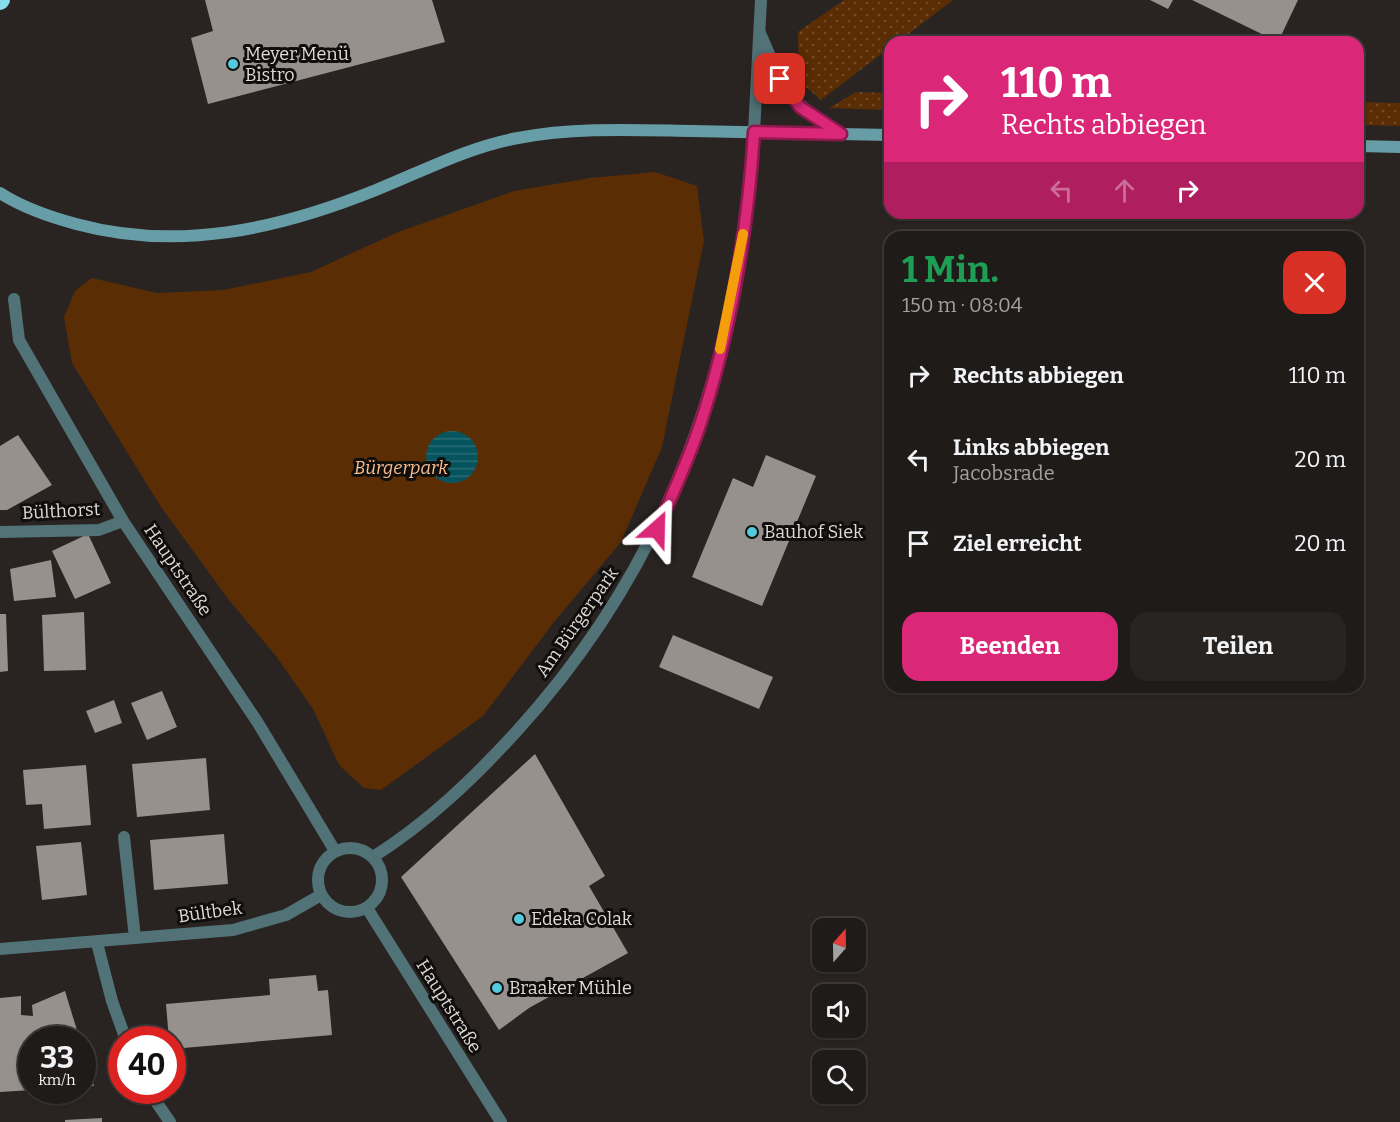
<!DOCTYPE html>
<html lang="de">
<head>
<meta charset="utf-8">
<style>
	:root { --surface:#1f1b19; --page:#272422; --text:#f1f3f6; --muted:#a1a1a2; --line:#3c3938; --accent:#db2777 }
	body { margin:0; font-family:Bitter,serif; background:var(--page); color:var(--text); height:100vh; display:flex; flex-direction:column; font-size:22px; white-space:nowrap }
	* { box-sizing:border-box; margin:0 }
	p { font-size:20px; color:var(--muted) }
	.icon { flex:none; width:33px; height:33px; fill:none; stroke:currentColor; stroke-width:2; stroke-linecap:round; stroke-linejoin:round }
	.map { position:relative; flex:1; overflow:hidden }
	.drawer { position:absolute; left:884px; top:231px; width:480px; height:462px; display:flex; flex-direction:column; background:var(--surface); border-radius:18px; box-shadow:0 2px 4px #0004,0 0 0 2px var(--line) }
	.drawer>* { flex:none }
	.hud { position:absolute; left:884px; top:36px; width:480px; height:183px; border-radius:18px; box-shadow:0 2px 4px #0004,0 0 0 2px var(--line); background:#db2777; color:#fff; overflow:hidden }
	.needle { width:39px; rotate:20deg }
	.fabs { position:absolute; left:812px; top:918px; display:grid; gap:12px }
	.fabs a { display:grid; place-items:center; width:54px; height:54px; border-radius:12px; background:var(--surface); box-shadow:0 2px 4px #0004,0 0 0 2px var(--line); font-size:30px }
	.speed { position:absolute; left:18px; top:1026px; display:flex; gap:12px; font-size:30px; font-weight:700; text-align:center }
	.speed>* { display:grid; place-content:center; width:78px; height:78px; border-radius:50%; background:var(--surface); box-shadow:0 2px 4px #0004,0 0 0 2px var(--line); line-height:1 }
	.speed small { font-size:15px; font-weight:400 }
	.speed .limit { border:9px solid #d22; background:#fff; color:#111 }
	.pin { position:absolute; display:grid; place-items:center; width:51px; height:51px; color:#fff; margin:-26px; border-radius:12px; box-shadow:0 3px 9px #0006 }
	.me { position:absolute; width:66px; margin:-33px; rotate:25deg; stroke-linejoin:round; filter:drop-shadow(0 0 4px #0008) }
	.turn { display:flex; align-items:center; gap:21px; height:126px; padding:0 18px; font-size:27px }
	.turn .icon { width:78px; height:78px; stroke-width:2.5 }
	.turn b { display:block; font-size:42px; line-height:51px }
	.lanes { display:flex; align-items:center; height:57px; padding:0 18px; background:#0003; justify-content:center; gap:30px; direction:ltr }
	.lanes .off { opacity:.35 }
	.round { display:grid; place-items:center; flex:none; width:63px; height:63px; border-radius:18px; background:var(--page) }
	.summary { display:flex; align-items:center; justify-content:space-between; height:102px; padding:0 18px }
	h1 { font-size:36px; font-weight:700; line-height:45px; color:#1e9e55 }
	.cta { display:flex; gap:12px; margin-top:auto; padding:12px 18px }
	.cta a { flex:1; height:69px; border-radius:18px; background:var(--accent); color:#fff; font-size:24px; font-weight:700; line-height:69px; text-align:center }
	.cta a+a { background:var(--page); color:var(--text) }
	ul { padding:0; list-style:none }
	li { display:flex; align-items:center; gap:18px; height:84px; padding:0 18px }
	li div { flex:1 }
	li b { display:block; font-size:22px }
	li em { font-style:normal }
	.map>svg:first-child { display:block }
	.grass { fill:url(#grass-dots) }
	.green { fill:#5a2d04 }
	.water { fill:url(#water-rules) }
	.building { fill:#97918d }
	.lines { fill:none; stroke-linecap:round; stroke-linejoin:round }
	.service { stroke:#517277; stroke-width:12 }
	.minor { stroke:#517277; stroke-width:12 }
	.tertiary { stroke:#517277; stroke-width:12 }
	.secondary { stroke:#679da6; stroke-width:12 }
	.motorway { stroke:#87ddec; stroke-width:18 }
	.route-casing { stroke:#8e194d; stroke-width:15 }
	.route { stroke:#db2777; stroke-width:10 }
	.slow { stroke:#f59e0b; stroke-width:10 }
	.poi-dot { fill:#54cadd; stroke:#100e0d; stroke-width:2 }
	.labels { text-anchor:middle; stroke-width:6; stroke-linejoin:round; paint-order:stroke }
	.poi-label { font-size:18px; fill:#dedad8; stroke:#100e0d; text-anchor:start }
	.park-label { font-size:18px; font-style:italic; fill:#fbbc91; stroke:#100e0d }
	.street-label { font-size:18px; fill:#dedad8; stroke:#100e0d }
</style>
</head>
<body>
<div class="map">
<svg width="1400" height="1122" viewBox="0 0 1400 1122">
	<defs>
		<pattern id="grass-dots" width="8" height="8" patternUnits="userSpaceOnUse" patternTransform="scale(1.5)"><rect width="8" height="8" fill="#5a2d04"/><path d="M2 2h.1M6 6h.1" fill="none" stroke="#714b28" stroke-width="1.8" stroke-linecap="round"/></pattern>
		<pattern id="water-rules" width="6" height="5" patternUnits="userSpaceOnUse" patternTransform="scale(1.5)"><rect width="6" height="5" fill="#06545e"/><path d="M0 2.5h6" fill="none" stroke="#2a6c74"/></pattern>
	</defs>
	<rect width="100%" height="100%" fill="#292421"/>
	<g class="grass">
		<polygon points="844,0 953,0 898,42 890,42 889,48 821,100 799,81 798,32"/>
		<polygon points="856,92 889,93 889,110 829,108"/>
		<polygon points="1358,102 1400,103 1400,126 1358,125"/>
	</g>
	<polygon class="green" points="655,172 697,186 704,241 662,447 621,542 554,622 483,716 381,790 364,788 339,765 313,709 276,656 229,600 161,507 72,363 64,317 75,291 92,278 157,293 223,290 311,272 398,232 514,191 590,178"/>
	<circle class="water" cx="452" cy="457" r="26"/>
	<g class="building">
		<polygon points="205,0 432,0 445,42 208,104 191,38 213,31"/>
		<polygon points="1150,0 1173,0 1168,9"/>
		<polygon points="1192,0 1298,0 1278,42"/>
		<polygon points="18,435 52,485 7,510 0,510 0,446"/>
		<polygon points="766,455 816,476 762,606 692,577 733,478 753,487"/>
		<polygon points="88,534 111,583 75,599 52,551"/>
		<polygon points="51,560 56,597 14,601 10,569"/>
		<polygon points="84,612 86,670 44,671 42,615"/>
		<polygon points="0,614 6,614 8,671 0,672"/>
		<polygon points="673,635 773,677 759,709 659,667"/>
		<polygon points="162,691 177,727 147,740 131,703"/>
		<polygon points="114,700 122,723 95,733 86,711"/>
		<polygon points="535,754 605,876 589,886 628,953 529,1008 499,1030 401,877"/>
		<polygon points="206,758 210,810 137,817 132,764"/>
		<polygon points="86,765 91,825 44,829 42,804 26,805 23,770"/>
		<polygon points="224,834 228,884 154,890 150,840"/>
		<polygon points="81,842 87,895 42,900 36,846"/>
		<polygon points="316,975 318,991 328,990 332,1035 172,1049 172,1040 169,1040 166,1004 270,995 269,979"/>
		<polygon points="65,991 80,1040 32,1040 32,1090 0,1092 0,998 21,996 21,1015 33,1016 32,1005"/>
		<polygon points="82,1050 83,1050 94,1086 82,1087"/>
		<polygon points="102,1118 102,1122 65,1122 65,1120"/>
	</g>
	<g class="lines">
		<polyline class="service" points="124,837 135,938"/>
		<g class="minor">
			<path d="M760,33C784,89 788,102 841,134"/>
			<polyline points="754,132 761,0"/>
			<polyline points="14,299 19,340 123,521 258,723 335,851"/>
			<polyline points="0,532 99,530 123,521"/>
			<polyline points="97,943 112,1001 126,1040"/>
			<polyline points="0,949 233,930 286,915 321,895"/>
			<polyline points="148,1090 170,1122"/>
		</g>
		<g class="tertiary">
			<circle cx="350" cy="880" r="32"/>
			<path d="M373,857C428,822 472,780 516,732C672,561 739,361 754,132"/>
			<polyline points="367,908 501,1122"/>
		</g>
		<g class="secondary">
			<polyline points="1358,146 1400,147"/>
			<path d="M0,193C23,208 50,217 76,224C179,252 279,229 376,190C423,171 468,147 518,138C575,127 634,130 692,131C758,132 824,134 890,135"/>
		</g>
		<polyline class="motorway" points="0,1 1,0"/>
	</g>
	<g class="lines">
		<g class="route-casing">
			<path id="route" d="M657,529C672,496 687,463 699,428C730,336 748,229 754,132L841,134L800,107L780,79"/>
		</g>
		<use href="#route" class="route"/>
		<polyline class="slow" points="720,349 743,234"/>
	</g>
	<g class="poi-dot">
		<circle cx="233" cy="64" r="6"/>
		<circle cx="752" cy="532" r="6"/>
		<circle cx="519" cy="919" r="6"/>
		<circle cx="497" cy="988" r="6"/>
	</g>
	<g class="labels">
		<g class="poi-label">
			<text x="245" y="60">Meyer Menü<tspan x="245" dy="21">Bistro</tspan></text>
			<text x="764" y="538">Bauhof Siek</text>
			<text x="531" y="925">Edeka Colak</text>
			<text x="509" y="994">Braaker Mühle</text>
		</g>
		<g class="park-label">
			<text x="401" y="474">Bürgerpark</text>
		</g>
		<g class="street-label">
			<text transform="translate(61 511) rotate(-3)" y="6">Bülthorst</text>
			<text transform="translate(178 570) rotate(56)" y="6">Hauptstraße</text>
			<text transform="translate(577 622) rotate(-55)" y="6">Am Bürgerpark</text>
			<text transform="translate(210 912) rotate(-8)" y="6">Bültbek</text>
			<text transform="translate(449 1006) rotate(58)" y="6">Hauptstraße</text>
		</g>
	</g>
</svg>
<div class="fabs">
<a><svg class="needle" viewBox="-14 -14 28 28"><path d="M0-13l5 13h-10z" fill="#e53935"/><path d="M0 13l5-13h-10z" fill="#a1a1a2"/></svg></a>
<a><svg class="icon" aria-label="sound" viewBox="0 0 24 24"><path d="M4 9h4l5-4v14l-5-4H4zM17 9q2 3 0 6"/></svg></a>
<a><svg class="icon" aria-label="search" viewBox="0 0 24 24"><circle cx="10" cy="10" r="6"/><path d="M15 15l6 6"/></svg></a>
</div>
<div class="speed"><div>33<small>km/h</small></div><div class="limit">40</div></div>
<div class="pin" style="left:780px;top:79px;background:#d93025"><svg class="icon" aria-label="arrive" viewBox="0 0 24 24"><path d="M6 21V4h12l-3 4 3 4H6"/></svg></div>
<svg class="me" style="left:657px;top:529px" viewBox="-20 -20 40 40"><path d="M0-17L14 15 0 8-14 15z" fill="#db2777" stroke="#fff" stroke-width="4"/></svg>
<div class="hud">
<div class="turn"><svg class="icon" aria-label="right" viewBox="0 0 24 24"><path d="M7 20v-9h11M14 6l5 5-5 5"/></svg><div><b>110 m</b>Rechts abbiegen</div></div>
<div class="lanes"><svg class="icon off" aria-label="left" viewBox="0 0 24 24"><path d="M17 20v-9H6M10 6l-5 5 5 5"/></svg><svg class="icon off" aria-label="ahead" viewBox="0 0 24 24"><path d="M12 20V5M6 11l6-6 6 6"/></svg><svg class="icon" aria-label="right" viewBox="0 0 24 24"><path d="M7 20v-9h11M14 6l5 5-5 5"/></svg></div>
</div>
<section class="drawer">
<div class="summary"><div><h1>1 Min.</h1><p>150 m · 08:04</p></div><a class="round" style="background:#d93025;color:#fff"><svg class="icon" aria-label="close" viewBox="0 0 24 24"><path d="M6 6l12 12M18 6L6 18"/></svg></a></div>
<ul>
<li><svg class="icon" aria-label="right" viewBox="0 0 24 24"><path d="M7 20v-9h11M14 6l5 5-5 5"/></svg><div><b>Rechts abbiegen</b></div><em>110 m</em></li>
<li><svg class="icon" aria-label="left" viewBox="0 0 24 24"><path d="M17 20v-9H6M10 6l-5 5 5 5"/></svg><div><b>Links abbiegen</b><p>Jacobsrade</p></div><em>20 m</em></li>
<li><svg class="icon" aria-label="arrive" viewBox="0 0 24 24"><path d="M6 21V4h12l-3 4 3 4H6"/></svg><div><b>Ziel erreicht</b></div><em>20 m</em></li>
</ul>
<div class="cta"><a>Beenden</a><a>Teilen</a></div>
</section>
</div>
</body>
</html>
